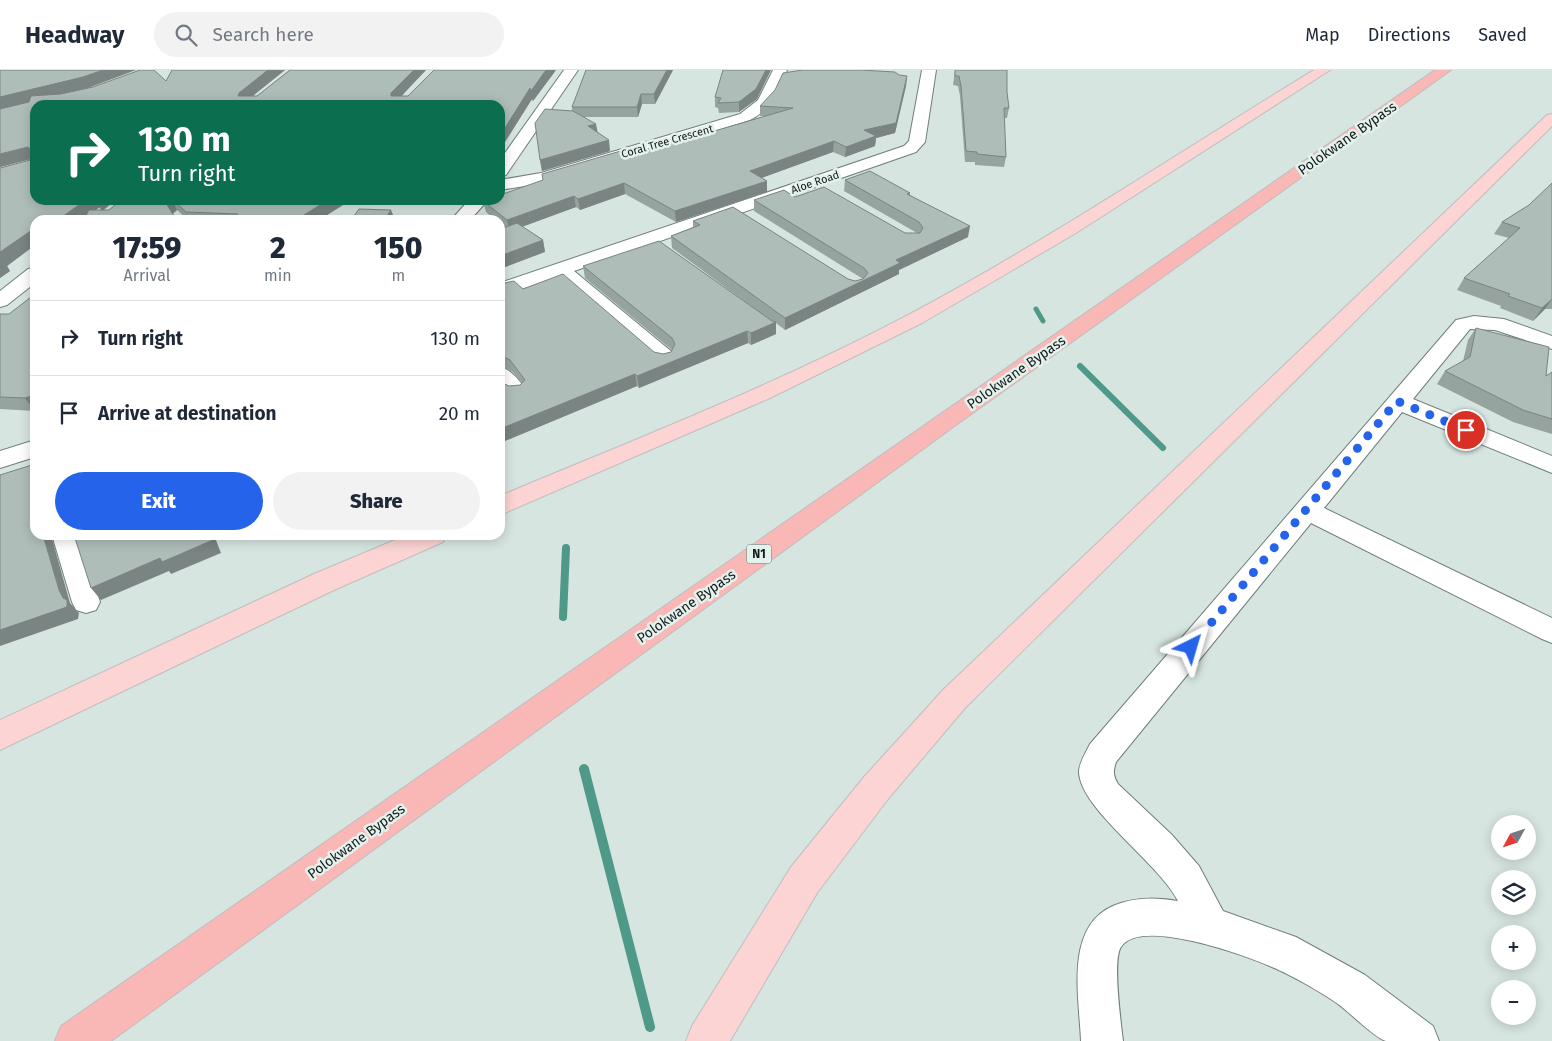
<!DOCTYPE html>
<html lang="en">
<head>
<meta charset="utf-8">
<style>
	:root { --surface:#fff; --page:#f2f2f3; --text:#1f2937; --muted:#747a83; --line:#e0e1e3; --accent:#2563eb }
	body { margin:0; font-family:"Fira Sans",sans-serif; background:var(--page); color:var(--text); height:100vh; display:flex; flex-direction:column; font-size:19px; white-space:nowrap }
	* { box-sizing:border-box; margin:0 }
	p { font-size:16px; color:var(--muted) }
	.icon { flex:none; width:28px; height:28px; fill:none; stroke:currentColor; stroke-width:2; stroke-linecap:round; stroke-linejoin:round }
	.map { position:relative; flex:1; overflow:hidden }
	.drawer { position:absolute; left:30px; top:145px; width:475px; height:325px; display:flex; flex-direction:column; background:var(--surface); border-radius:15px; box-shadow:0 2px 12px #0003 }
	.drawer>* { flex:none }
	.guide { position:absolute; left:30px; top:30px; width:475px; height:105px; border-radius:15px; box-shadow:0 2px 12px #0003; background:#0b6e4f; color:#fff; overflow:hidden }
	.needle { width:32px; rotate:230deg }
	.tools { position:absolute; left:1491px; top:745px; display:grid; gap:10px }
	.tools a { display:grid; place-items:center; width:45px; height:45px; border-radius:50%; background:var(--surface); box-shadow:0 2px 12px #0003; font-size:25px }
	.pin { position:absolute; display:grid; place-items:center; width:42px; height:42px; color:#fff; margin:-21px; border:2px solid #fff; border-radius:50%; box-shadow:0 1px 5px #0007 }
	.me { position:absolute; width:55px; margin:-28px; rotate:40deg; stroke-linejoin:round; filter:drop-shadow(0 0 4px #0008) }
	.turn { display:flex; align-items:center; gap:18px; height:105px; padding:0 25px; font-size:22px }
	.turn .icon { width:65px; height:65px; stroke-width:2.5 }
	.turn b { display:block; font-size:35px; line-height:42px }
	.eta { display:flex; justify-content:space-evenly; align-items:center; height:85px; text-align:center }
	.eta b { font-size:30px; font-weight:800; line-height:35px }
	.primary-button { display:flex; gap:10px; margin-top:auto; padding:10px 25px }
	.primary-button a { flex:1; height:58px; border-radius:30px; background:var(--accent); color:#fff; font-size:20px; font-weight:800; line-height:58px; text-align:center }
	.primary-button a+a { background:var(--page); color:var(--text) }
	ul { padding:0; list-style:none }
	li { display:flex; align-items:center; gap:15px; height:75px; padding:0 25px; border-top:1px solid var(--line) }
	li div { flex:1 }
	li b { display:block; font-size:19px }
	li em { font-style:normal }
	header { display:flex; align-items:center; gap:30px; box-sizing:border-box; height:70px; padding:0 25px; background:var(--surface); border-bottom:1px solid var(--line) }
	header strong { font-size:24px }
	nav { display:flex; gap:28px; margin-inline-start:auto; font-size:18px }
	.search { width:350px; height:45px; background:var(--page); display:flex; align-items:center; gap:12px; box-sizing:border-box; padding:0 18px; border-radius:28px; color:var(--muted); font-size:19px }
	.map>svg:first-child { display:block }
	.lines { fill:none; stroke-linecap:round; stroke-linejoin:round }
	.stream-far3 { stroke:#4e9988; stroke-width:5 }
	.stream-far2 { stroke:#4e9988; stroke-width:6 }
	.stream-far1 { stroke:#4e9988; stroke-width:8 }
	.stream { stroke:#4e9988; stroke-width:10 }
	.minor-casing { stroke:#717e7a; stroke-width:2 }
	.primary-casing { stroke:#bebfbf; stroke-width:2 }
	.motorway-casing { stroke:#bebfbf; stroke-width:2 }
	.minor { fill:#fff; fill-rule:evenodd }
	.primary { fill:#fbd4d3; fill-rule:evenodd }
	.motorway { fill:#f9b7b6; fill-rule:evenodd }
	.wall { fill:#96a39f; fill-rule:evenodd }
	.shaded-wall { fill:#7a8482 }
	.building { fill:#afbdb9; stroke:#7a8482 }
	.route { stroke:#2563eb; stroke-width:9; stroke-dasharray:0 16.2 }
	.labels { text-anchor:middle; stroke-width:5; stroke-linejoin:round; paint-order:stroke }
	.far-street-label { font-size:11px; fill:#161b1a; stroke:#e4f2ee }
	.shield { fill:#e4f2ee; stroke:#545c5a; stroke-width:1 }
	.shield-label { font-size:12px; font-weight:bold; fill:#161b1a }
	.street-label { font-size:14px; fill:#161b1a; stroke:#e4f2ee }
</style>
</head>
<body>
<header>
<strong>Headway</strong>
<div class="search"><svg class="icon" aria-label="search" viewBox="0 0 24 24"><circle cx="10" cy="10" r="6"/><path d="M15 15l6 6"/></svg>Search here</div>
<nav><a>Map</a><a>Directions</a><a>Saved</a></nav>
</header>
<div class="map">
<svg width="1552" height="971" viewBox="0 0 1552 971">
	<rect width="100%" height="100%" fill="#d7e5e1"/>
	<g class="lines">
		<polyline class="stream-far3" points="1036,239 1043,251"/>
		<polyline class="stream-far2" points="1080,296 1163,378"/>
		<polyline class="stream-far1" points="563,547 566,478"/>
		<polyline class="stream" points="584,699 650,957"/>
		<g class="minor-casing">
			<g id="minor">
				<polygon points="564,0 578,0 506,105 500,107 500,90"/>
				<path d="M773,0H787C778,21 771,39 750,50L549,112L500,120V110L541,103L740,44L758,30Z"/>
				<polygon points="922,0 936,0 925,72 916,82 574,201 672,282 675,287 672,292 664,294 656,292 558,207 500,226 500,213 904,76 909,71"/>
				<polygon points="469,130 488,130 470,150 451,150"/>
				<polygon points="35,197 35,213 7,235 0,237 0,221 28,199"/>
				<path d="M1474,246L1504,249L1552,266V279L1495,260L1470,259L1413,329L1552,386V403L1402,342L1324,438L1552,548V573L1542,569L1311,453L1116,692C1113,701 1113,706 1118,714L1172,765L1199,796L1223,841L1296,867L1365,905L1433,956L1439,971C1425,971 1398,971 1386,971C1376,969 1348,941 1338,934C1321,922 1291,905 1272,897C1245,885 1140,847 1121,877C1112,890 1121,953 1123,971H1081C1079,924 1063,850 1121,833C1141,827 1157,828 1178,831C1158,792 1080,739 1079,702C1079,693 1086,682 1090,674L1456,250Z"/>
				<path d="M500,297C512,300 520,311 526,321L523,326C512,329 507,326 500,318Z"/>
				<polygon points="35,370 35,387 0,398 0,381"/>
				<polygon points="52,465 78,465 100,532 96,540 86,543 76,540 72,532"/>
			</g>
		</g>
		<g class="primary-casing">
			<g id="primary">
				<path d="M1314,0H1330L1076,163L922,253L770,328L500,445V426C638,368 778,314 910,244C1049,170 1179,82 1314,0Z"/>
				<polygon points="1552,44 1552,56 965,638 888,729 817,823 730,971 686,971 692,956 791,797 864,707 943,620 1547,45"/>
				<polygon points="407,465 446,465 443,472 334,520 0,680 0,650 314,504"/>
			</g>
		</g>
		<g class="motorway-casing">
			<polygon id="motorway" points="1435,0 1451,0 956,355 111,971 55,971 61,956"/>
		</g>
		<use href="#minor" class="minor"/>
		<use href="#primary" class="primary"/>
		<use href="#motorway" class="motorway"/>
	</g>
	<g class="wall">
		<path d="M0,0L88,18L64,23L166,11L172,0H285L252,26H257L290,0H426L401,26H408L556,0L533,31L532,29L500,80V35L35,130H116L103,140H109L121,130H351L319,150H188L177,140L173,144L176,150H85L84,149L86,147L81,150H35V175L7,196L10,201L0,208L30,89L0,97ZM99,137L101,140H95Z"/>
		<polygon points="586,0 673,0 655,34 642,34 638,47 585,47 598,63 610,81 542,101 540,90 572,40 572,37"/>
		<polygon points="955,0 1007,22 1009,38 1007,48 1004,48 1006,87 1004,97 975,95 975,92 965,92 960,26 958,16 953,15"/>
		<polygon points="899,5 907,6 906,16 895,63 876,68 875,76 845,87 833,82 761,108 767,122 676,152 625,124 580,140 576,137 522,157 543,170 545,182 505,157 500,154 500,150 495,150 486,142 483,131 630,84 670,74 766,46 760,46 760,36"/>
		<polygon points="715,27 757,29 739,42 719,43 718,38 715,37"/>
		<polygon points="845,110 910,123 910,125 968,167 899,200 899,204 785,260 776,253 776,264 751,275 748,273 639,318 637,316 500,373 500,312 509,316 520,315 522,314 513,302 500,296 500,214 523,219 654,282 663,284 671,282 672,280 585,208 583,196 773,252 672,178 671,166 693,157 693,151 848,209 855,211 863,209 754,141 754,130 795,127 905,163 917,163 844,121"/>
		<polygon points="1552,113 1552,239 1545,239 1533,251 1500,238 1501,236 1457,220 1464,208 1509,168 1494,164 1502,152 1529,135"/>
		<polygon points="35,224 35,341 0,339 0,244 9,244"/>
		<polygon points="1476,258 1546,306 1552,302 1552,364 1513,352 1437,314 1445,301 1463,291 1468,270"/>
	</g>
	<g class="shaded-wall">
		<polygon points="103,0 136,0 88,18 0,39 0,27"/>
		<polygon points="268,0 285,0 243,34 238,26 239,23"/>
		<polygon points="414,0 426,0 394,34 391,26 391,23"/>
		<polygon points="546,0 556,0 533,31 532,29 500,80 500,66 530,18"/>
		<polygon points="667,0 673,0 655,34 654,24"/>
		<polygon points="766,0 771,0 757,29 739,42 739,32"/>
		<polygon points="907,6 906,16 895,63 876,68 875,76 845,87 846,77 864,60"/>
		<polygon points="641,24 642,34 638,47 637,37"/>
		<polygon points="596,54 598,64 588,56"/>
		<polygon points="609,70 610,81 542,101 540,90"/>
		<polygon points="834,71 833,82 750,112 750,101"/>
		<polygon points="28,77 35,88 0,97 0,84"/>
		<polygon points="767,111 767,122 676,152 675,141"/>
		<polygon points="624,113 625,124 580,140 578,129"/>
		<polygon points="574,126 576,137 510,161 507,150"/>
		<polygon points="86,130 116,130 102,141 100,137 81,150 60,150 59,149"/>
		<polygon points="170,130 172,130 177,140 172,144 166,133"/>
		<polygon points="328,130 351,130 319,150 296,150"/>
		<polygon points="391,140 395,150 384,150"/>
		<polygon points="174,146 176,150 170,150"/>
		<polygon points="970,156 968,167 899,200 899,204 785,260 785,248 895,195 896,190"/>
		<polygon points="35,158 35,175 7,196 10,201 0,208 0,182"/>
		<polygon points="543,170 545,182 500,199 500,186"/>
		<polygon points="500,199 503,210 500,212"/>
		<polygon points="1552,229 1545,239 1533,251 1542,238"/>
		<polygon points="776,252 776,264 751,275 751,263"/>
		<polygon points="747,261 748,273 639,318 637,306"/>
		<polygon points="635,304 637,316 500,373 500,359"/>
		<polygon points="35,325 35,341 25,328"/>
		<polygon points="43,465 51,465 70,533 79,543 78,549 0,576 0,560 63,528 59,520"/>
		<polygon points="211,465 214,465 221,483 171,504 169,501 101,530 91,518"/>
	</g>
	<g class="building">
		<polygon points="0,0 103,0 83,7 0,27"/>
		<polygon points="140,0 154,0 166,11 172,0 268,0 239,23 238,26 257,26 290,0 414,0 391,23 391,26 408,26 434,0 546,0 531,21 530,18 500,66 500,35 35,35 35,130 86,130 59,149 35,150 35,158 0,182 0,98 30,90 30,79 28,77 0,84 0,39 29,32 31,26 61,24 93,17"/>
		<polygon points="586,0 667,0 654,24 641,24 637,37 572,37"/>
		<polygon points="723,0 766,0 756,19 739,32 718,33 721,28 715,27"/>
		<polygon points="803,0 861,0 895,2 899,5 907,6 896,53 864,60 876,66 846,77 834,71 750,101 767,111 675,141 624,113 578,129 574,126 507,150 483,131 486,130 500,130 500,125 543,110 542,104 624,80 630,84 668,73 670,74 793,38 760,36 775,20 783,3"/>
		<polygon points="955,0 1007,0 1007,22 1009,38 1004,38 1006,87 977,84 977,82 966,81 961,16 959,6 955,6"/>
		<polygon points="545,39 573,41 596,54 588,56 609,70 540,90 535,53"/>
		<polygon points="870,101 910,123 907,124 970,156 896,190 900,193 785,248 671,166 700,155 693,151 733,137 848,209 855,211 863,209 868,203 864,198 754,130 784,120 795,127 824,117 905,163 920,163 923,158 919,152 845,110"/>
		<polygon points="1552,113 1552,229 1542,238 1508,226 1510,224 1464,208 1520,158 1502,152 1529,135"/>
		<polygon points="121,130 170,130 166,133 174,146 170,150 84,149 89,140 109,140"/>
		<polygon points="173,130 328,130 296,150 232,150 238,144 186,142"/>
		<polygon points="359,139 391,140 384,150 351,150"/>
		<polygon points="517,153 543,170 500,186 500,159"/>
		<polygon points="659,171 772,251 776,252 751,263 747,261 637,306 635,304 500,359 500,312 509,316 520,315 525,310 510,290 500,285 500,214 514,211 523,219 563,204 654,282 663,284 671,282 675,274 672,268 583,196"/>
		<polygon points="35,224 35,325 25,328 0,327 0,244 9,244"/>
		<polygon points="1476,258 1549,277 1546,306 1552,302 1552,349 1523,340 1445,301 1470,287"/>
		<polygon points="35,394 35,465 43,465 59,520 63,528 67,530 67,537 0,560 0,405"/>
		<polygon points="74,465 211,465 213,470 162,492 160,488 91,518"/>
	</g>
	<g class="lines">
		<polyline class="route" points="1191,577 1397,331 1466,360"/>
	</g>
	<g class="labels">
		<g class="far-street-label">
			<text transform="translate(667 71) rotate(-16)" y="4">Coral Tree Crescent</text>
			<text transform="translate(815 112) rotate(-19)" y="4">Aloe Road</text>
		</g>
		<rect class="shield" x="746.5" y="474.5" width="25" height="19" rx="4"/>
		<g class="shield-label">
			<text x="759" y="488">N1</text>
		</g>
		<g class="street-label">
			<text transform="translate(1347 68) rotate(-35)" y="5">Polokwane Bypass</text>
			<text transform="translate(1016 302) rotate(-35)" y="5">Polokwane Bypass</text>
			<text transform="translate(686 536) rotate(-35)" y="5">Polokwane Bypass</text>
			<text transform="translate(356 771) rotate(-36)" y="5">Polokwane Bypass</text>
		</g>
	</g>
</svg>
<div class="tools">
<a><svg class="needle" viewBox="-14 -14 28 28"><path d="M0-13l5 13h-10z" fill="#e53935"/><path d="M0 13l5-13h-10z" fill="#747a83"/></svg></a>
<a><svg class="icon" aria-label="layers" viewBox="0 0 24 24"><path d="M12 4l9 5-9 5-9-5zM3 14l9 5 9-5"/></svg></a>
<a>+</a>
<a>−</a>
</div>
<div class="pin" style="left:1466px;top:360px;background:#d93025"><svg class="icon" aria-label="arrive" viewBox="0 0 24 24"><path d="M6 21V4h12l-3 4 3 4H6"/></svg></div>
<svg class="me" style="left:1191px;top:577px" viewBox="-20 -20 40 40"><path d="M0-17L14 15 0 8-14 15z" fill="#2563eb" stroke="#fff" stroke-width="4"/></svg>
<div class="guide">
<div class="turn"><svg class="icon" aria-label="right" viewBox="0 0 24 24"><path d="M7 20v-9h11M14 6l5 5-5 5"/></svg><div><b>130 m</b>Turn right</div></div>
</div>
<section class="drawer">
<div class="eta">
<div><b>17:59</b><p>Arrival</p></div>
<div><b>2</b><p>min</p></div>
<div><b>150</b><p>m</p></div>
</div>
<ul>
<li><svg class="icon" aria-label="right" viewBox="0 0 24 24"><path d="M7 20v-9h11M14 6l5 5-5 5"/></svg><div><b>Turn right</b></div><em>130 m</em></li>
<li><svg class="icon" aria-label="arrive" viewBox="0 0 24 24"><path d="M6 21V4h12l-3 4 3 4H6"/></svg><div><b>Arrive at destination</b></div><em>20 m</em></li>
</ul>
<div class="primary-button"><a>Exit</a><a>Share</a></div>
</section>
</div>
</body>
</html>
